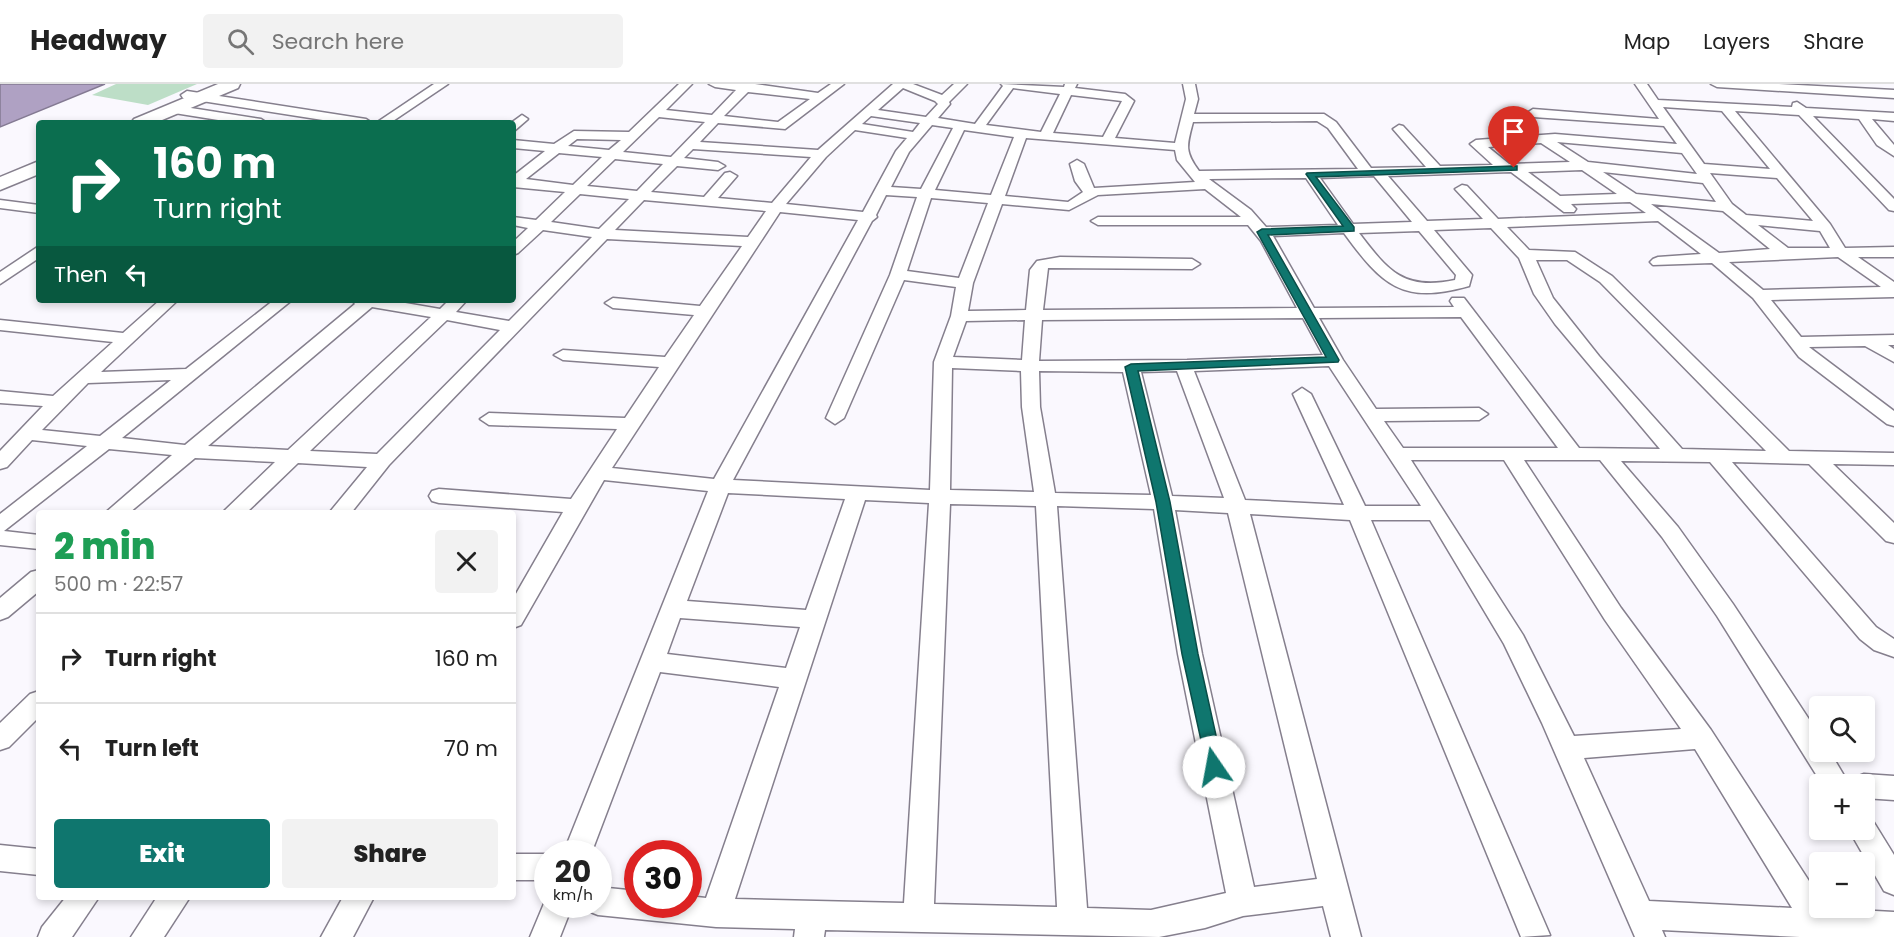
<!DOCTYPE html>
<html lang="en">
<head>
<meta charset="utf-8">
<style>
	:root { --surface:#fff; --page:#f2f2f2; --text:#222; --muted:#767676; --line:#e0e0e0; --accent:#0f766e }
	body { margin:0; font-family:Poppins,sans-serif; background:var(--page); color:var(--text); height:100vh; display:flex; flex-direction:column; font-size:22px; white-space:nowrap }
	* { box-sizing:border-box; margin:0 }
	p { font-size:20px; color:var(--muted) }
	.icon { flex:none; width:33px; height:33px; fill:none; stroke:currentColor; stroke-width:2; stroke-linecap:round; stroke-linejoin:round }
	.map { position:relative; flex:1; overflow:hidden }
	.details { position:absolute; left:36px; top:426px; width:480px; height:390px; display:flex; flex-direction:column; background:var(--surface); border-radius:6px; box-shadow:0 3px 9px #0003 }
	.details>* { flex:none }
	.top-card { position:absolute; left:36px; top:36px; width:480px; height:183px; border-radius:6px; box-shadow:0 3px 9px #0003; background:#0b6e4f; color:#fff; overflow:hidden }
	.controls { position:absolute; left:1809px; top:612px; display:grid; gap:12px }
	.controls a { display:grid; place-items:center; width:66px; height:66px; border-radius:6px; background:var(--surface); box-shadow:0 3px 9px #0003; font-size:30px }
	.speed { position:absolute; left:534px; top:756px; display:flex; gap:12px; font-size:30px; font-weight:700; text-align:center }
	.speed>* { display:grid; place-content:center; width:78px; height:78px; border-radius:50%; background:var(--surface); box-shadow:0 3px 9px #0003; line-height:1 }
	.speed small { font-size:15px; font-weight:400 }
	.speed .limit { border:9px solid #d22; background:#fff; color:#111 }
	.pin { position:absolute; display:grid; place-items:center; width:51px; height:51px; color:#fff; margin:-62px -26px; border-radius:50% 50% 50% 0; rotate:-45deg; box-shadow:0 0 6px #0007 }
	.pin .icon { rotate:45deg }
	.me { position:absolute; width:66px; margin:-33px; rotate:348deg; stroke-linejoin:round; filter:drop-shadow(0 0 4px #0008) }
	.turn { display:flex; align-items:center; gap:21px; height:126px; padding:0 18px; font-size:27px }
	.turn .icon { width:78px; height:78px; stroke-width:2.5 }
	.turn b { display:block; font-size:42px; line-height:51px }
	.then { display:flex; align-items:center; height:57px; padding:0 18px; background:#0003; gap:12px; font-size:22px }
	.round { display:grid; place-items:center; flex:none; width:63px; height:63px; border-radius:6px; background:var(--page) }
	.head { display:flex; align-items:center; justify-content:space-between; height:102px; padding:0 18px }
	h1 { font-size:36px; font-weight:800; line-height:45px; color:#1e9e55 }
	.cta { display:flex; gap:12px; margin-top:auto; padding:12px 18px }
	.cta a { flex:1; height:69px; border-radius:6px; background:var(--accent); color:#fff; font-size:24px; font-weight:800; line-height:69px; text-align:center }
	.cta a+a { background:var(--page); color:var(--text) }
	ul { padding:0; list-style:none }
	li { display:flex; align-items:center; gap:18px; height:90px; padding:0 18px; border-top:2px solid var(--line) }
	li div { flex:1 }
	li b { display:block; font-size:22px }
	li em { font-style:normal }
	header { display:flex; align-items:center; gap:36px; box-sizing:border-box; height:84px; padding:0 30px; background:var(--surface); border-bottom:2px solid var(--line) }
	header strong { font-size:28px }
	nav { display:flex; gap:33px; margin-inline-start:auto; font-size:21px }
	.search { width:420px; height:54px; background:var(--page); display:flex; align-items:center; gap:15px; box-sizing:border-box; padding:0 21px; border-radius:6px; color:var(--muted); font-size:22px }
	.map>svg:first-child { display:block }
	.green { fill:#bddec7 }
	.water { fill:#afa1c3; stroke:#847a93; stroke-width:1.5 }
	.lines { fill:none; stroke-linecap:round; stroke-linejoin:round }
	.street-casing { stroke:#857f8d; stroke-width:3 }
	.secondary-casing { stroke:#857f8d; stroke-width:3 }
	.street { fill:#fff; fill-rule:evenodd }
	.secondary { fill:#fff; fill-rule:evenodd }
	.route { fill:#0f766e; stroke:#0a4d48; stroke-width:1.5 }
</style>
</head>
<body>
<header>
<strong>Headway</strong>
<div class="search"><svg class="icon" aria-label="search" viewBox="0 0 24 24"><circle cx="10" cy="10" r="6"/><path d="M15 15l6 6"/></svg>Search here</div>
<nav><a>Map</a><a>Layers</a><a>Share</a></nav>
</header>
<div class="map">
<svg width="1894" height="853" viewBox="0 0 1894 853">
	<rect width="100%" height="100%" fill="#faf8fe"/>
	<polygon class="green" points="116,0 197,0 148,21 92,11"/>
	<polygon class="water" points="0,0 105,0 0,43"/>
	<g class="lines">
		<g class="street-casing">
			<g id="street">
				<polygon points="434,0 448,0 390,39 376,39"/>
				<path d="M679,0H692L666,26L712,31L736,6L715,3L709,0H755L818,9L831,0H844L785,45L718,39L700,58L818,66L893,0H913L942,11L954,0H967L949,18L950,20L938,34L975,40L1003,2L1001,0L1064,3L1065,0H1077L1075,4L1125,10L1134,17L1115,54L1175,59L1186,15L1183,0H1195L1198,15L1194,30H1324L1336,38L1371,84L1426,83L1393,45L1399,41L1403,42L1440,82L1493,81L1470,60L1476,56L1555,50L1677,60L1664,42L1533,33L1527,29L1533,25L1659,35L1635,0H1647L1658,16L1792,23L1793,19L1797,18L1806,24L1894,29V37L1872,35L1894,61V72L1877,61L1859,35L1813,32L1894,115V127L1889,126L1799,31L1735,27L1830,140L1845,164L1894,163V173H1858L1894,198V213L1771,216L1801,253L1894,251V261H1888L1894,265V278L1865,262L1809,263L1894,327V342L1887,340L1799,273L1753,214L1712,179L1653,181L1650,178L1653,175L1658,173L1701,170L1658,137L1507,143L1529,166L1575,168L1612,192L1789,367L1894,369V381L1833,380L1894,439V459L1886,457L1809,380L1732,378L1876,543L1894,555V573L1874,566L1860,555L1710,378L1621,377L1678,443L1733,520L1820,652V668H1830L1849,700H1822L1717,532L1662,453L1600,376H1524L1621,524L1711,646L1820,814V824L1894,828V853H1800L1662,846L1665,853H1635L1542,639L1504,560L1430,436H1371L1550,851L1521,853L1350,436L1250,430L1361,853H1331L1323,822L1243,832L1205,844L1159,853L825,846L824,853H794L795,845L716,843L598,831L588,827L585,820H598V803L638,807V820H688V812L706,814L779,603L660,588L591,770H563L708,407L604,396L521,541L513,544V515L563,428L439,419L432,417L429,412L432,407L439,405L571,415L617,345L489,341L480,335L489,329L625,334L659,283L563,276L554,271L563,266L665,273L694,231L613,224L605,219L613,214L700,222L742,162L607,155L389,381L351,429H329L367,383L298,379L246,429H222L275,378L195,374L129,429H105L172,371L109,365L4,447L39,451V465L0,461V430L87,362L32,356L7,383L0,385V367L43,322L0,319V307L53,312L113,258L0,246V236L123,249L160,216H178L101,288L186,285L274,216H292L122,354L185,361L355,220L352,216H388L440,225L449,216H467L456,228L509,237L592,153L543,146L518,169L513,171V158L528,144L513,141V133L536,136L565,108L513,103V92L545,67L513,64V56L554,60L574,47L629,48ZM903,4L935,17L938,20L926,33L878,26ZM1013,4L1060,10L1041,48L986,41ZM748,8L810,15L778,38L724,32ZM1071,11L1122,17L1103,53L1053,49ZM1663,23L1722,27L1770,85L1704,80ZM871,32L920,39L913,48L862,40ZM659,33L705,38L671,73L623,68ZM1317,37L1328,44L1358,85L1199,87C1184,67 1187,61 1193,38ZM932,41L953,44L921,105L891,103L909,68ZM855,46L907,54L896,67L863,128L786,120L826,73ZM964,46L1014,53L991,111L935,106ZM1026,54L1175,66L1177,76L1195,98L1094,104L1084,80L1077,76L1070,80L1075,97L1083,108L1068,118L1005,112ZM577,55L621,56L609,66L568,62ZM1557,58L1682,69L1697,90L1588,78ZM1541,59L1570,78L1509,80L1488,63ZM693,65L811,73L772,119L718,114L737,92L730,88L725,89L704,113L651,108L677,82L718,86L725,82L718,78L684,74ZM559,69L602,73L573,101L526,95ZM615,75L663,80L637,107L587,102ZM1582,86L1617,110L1560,112L1528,88ZM1511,88L1564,128H1574L1576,125L1571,120L1630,118L1646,129L1498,135L1467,102L1462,101L1455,105L1483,135L1427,137L1388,92ZM1603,88L1703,99L1716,118L1636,110ZM1710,89L1777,94L1813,137L1746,131L1732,120ZM1374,92L1412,138L1353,140L1320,94ZM1306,94L1338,141L1266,143L1251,126L1209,95ZM1205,105L1241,133H1098L1091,137L1098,141H1248L1261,157L1297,224L1043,226L1048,184L1192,185L1200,180L1192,175L1060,173L1037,177L1030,186L1026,226L968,227L973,199L1002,120L1069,126L1098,111ZM580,110L629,115L599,145L551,138ZM886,111L917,113L890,191L826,334L835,340L844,334L904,196L956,203L951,232L934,278L930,406L733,396L872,137L877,133L876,131ZM931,114L988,119L959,194L907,187ZM644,116L766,127L748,153L615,146ZM1651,120L1723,127L1770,165L1719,169ZM780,128L858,136L714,395L612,384ZM1758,141L1820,147L1830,164H1788ZM1491,144L1519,174L1534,210L1555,240L1660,365L1579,364L1464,214H1452L1450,217L1454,223L1314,224L1273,152L1344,149C1382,201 1402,221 1469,202L1472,191L1434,146ZM1419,147L1456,191L1455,196C1404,207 1388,187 1359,149ZM1838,173L1881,203L1763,206L1729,178ZM1536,176H1567L1600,198L1766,367L1682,365L1599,272L1553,214ZM372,223L431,233L288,366L208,362ZM1461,233L1558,364H1403L1384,337L1479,336L1488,330L1479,324L1376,325L1343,276L1319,234ZM1303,234L1323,271L1187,276L1039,277L1042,236ZM447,236L500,246L377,370L310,367ZM1025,236L1022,276L953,273L966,237ZM1329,282L1421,422H1365L1311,310L1302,304L1293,310L1344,421L1245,416L1194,287ZM952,284L1021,287L1022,323L1034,408L950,406ZM1039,287L1123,288L1151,411L1055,409L1040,323ZM1177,287L1224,414L1172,412L1141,288ZM171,296L100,352L42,346L88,299ZM1411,376H1504L1605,536L1681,645L1574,652L1523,551ZM728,409L845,415L806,526L687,517ZM865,416L929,419L904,819L735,815ZM950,420L1036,422L1057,823L934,820ZM1057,422L1154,425L1178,570L1226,809L1151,826L1087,824ZM1175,426L1228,429L1317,795L1254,803L1202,570ZM680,534L800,543L786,584L667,570ZM1695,665L1792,824L1649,817L1584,674Z"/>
				<polygon points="1711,0 1779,0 1894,6 1894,14 1717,3"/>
				<polygon points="187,7 366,35 372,39 342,39 183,14 181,11"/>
				<polygon points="172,21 261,35 267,39 237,39 168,28 166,25"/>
				<polygon points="522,31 528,35 513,48 511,39"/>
				<polygon points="0,116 39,121 39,129 0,124"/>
				<polygon points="39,162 39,174 0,200 0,188"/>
				<polygon points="39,486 39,507 8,533 0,536 0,514 31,488"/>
				<polygon points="39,607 39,633 9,663 0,666 0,639 30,610"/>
				<polygon points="1864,690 1894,692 1894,716 1864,714 1864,700 1851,700 1854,694"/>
				<polygon points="1864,734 1873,737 1894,771 1894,811 1884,807 1849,746 1864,746"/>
				<polygon points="0,761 39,765 39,791 0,787"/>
				<rect x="513" y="770" width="35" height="26"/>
				<polygon points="548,810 548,820 573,820 560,853 530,853"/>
				<polygon points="66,813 99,813 72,853 38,853 42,843"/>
				<polygon points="157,813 190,813 164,853 131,853"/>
				<polygon points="343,813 374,813 353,853 321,853"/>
			</g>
		</g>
		<g class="secondary-casing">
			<g id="secondary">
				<polygon points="218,0 240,0 238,4 155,39 131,39 134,35"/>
				<polygon points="39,77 39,90 0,106 0,93"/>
			</g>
		</g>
		<use href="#street" class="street"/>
		<use href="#secondary" class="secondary"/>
	</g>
	<polygon class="route" points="1514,82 1517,82 1517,86 1316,93 1354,143 1354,147 1268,151 1339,276 1338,278 1138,287 1170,418 1198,570 1223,683 1220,688 1214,690 1208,688 1182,570 1156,418 1125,283 1131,280 1326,273 1257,148 1262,145 1343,142 1306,90 1307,89"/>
</svg>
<div class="controls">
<a><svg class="icon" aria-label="search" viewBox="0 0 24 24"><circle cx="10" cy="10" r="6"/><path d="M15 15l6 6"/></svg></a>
<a>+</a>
<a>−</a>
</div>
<div class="speed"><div>20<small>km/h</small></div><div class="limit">30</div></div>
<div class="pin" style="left:1514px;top:84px;background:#d93025"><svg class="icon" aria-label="arrive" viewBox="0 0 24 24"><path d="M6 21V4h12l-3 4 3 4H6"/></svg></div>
<svg class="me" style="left:1214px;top:683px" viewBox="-20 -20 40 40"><circle r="19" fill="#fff"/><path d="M0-13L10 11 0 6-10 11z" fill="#0f766e"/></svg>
<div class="top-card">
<div class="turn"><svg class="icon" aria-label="right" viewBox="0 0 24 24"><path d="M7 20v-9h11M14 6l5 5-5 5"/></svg><div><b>160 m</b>Turn right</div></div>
<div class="then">Then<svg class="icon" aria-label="left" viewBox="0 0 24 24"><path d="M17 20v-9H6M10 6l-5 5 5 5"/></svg></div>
</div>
<section class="details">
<div class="head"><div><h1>2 min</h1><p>500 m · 22:57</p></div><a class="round"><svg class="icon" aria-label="close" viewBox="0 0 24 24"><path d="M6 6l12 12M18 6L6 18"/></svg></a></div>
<ul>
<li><svg class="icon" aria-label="right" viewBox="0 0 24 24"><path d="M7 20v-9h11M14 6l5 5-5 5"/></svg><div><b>Turn right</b></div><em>160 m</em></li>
<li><svg class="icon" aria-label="left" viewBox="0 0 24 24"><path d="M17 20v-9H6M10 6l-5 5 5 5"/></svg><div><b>Turn left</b></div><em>70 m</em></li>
</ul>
<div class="cta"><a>Exit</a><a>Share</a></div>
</section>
</div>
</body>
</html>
